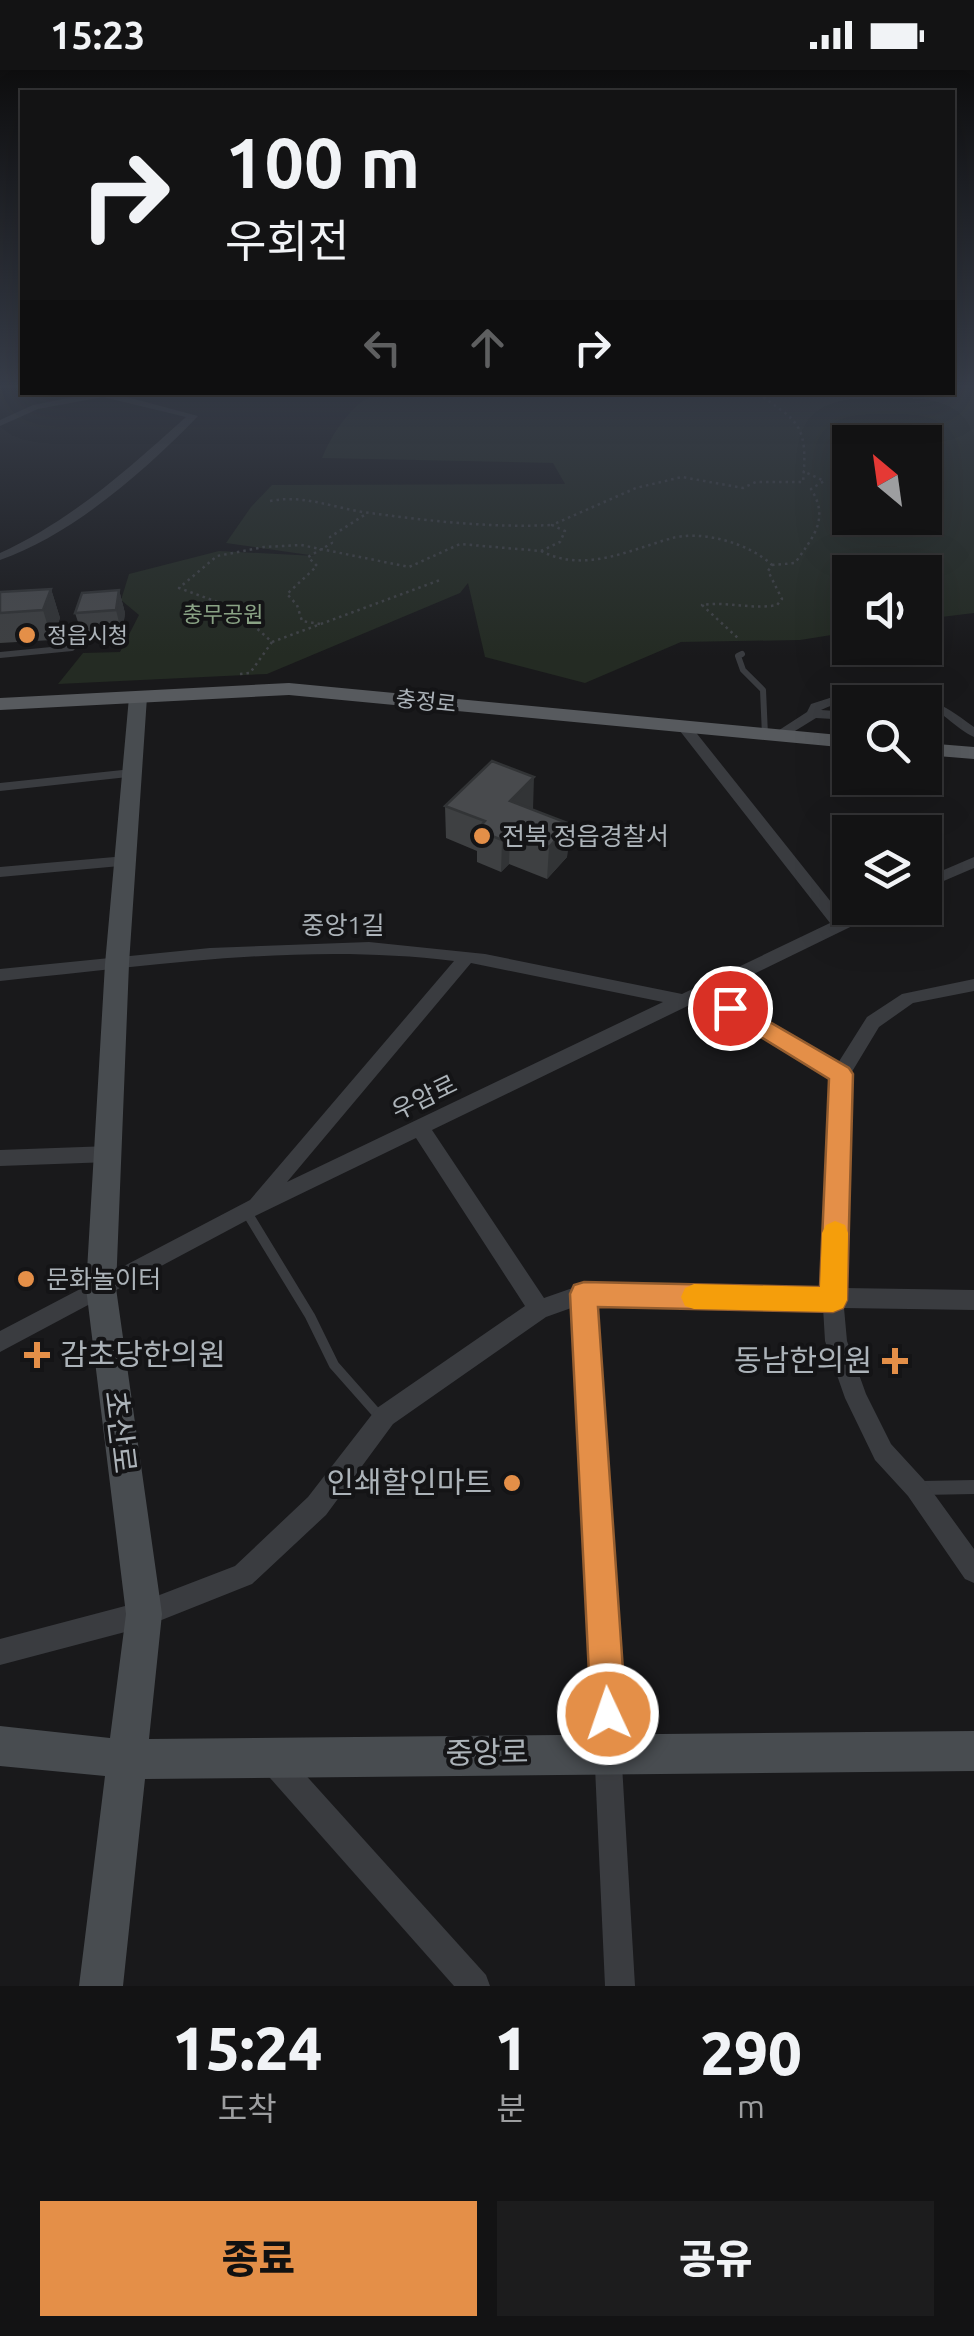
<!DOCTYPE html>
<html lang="ko">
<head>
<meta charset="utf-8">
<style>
	:root { --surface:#131314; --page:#1c1c1d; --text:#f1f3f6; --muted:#9d9ea0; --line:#323234; --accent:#e48f48 }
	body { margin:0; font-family:Ubuntu,"Noto Sans KR",sans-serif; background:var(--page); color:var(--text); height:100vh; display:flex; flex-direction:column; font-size:38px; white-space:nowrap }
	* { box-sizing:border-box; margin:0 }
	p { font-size:32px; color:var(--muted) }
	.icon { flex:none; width:55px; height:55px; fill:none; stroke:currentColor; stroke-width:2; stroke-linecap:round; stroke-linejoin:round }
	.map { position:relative; height:1916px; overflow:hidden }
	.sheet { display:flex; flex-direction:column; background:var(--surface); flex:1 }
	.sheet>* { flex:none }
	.guide { position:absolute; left:20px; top:20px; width:935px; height:305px; border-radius:0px; box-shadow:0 10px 40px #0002,0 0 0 2px var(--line); background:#131314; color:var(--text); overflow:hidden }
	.needle { width:65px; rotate:331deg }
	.tools { position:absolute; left:832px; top:355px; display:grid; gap:20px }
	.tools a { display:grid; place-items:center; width:110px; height:110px; border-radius:0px; background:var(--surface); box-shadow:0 10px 40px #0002,0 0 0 2px var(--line); font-size:50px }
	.pin { position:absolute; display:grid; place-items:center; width:85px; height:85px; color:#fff; margin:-42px; border:5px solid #fff; border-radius:50%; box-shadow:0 2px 10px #0007 }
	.me { position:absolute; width:110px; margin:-55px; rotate:357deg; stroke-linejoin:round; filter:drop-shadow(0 0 8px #0008) }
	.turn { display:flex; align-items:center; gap:35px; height:210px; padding:0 40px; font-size:45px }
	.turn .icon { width:130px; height:130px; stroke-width:2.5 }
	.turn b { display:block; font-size:70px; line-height:85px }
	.lanes { display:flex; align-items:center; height:95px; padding:0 40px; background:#0003; justify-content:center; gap:50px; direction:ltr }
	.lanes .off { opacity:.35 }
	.eta { display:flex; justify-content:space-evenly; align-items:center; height:170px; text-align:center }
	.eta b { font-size:60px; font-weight:800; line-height:70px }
	.cta { display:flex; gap:20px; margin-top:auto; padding:20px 40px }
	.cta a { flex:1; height:115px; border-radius:0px; background:var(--accent); color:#111; font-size:40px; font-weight:800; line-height:115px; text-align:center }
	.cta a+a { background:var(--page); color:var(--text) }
	.status { display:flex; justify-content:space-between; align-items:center; height:70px; padding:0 50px; background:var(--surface); direction:ltr }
	.status svg { height:28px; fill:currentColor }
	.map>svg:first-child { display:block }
	.green { fill:#242b23; fill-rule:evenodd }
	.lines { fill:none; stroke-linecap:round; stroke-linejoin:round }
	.path { stroke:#404347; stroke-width:2.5; stroke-dasharray:2.5 4; stroke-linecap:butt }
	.lane-far2 { stroke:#3a3c40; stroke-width:6 }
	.lane-far1 { stroke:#3a3c40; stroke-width:10 }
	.lane { stroke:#3a3c40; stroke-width:14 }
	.street { fill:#3a3c40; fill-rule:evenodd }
	.secondary { fill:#484c50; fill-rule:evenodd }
	.primary { fill:#575a5e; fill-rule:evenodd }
	.wall { fill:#3e4042 }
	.shaded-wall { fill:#323436 }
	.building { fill:#484a4d; stroke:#323436; stroke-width:2.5 }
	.route { fill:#e48f48; stroke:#945d2f; stroke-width:2.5 }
	.slow { fill:#f59e0b }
	.poi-dot { fill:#e48f48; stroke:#141416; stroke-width:4 }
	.labels { text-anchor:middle; stroke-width:8; stroke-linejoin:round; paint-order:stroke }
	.far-park-label { font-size:22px; fill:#8aa385; stroke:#141416 }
	.far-poi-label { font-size:22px; fill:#acb3b9; stroke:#141416; text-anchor:start }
	.far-street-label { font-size:22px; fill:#acb3b9; stroke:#141416 }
	.poi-label { font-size:25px; fill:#acb3b9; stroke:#141416; text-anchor:start }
	.street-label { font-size:25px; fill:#acb3b9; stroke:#141416 }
	.near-poi-label { font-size:30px; fill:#acb3b9; stroke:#141416; text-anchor:end }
	.near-street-label { font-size:30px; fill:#acb3b9; stroke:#141416 }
</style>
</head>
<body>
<div class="status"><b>15:23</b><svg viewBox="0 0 49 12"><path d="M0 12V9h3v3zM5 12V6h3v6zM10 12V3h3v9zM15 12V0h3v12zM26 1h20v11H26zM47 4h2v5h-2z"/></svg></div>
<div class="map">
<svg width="974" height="1916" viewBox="0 0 974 1916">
	<rect width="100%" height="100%" fill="#19191b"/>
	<path class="green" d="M953,318H974V543L925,549V502H850V562L800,570L681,572L585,613L485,587L468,513L460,523L267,604L58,614L83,583L120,582L139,545L121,530L129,504L219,481L316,486L226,473L251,437L272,415L565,414L553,393L322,388C333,362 350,336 376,323L952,322ZM850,372H925V448H850Z"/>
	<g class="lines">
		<g class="path">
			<path d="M270,431C306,424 335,439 370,443C430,451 491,458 551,455"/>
			<path d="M541,481C584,503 627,481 669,469C700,459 749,473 772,495L768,501L782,529L777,535C751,540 728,531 702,535L740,570"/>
			<path d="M772,495L795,493C813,467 830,449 811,419L824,411L803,401"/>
			<polyline points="320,554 302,551 297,535 287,524 317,496 308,487 332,473 330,467 366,444"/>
			<polyline points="272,572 440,510"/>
			<path d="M240,604L250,603L272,572L234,538L179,518L217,486L264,477L301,475L409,497L460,474L541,481L560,472L565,461L552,455L636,418L682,407L743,418L756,412H803C808,355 800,352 755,322"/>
		</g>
		<g class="lane-far2">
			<polyline points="742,584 738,586 743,600 763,620 765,665"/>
			<polyline points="0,585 72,578 77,558"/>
		</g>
		<g class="lane-far1">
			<polyline points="246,1141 310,1246 334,1295 380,1347"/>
			<polyline points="922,1418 974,1417"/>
		</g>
		<polyline class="lane" points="922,1418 974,1417"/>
		<g class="street">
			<path d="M97,322H108L198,346C145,401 72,465 0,490V483C72,450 128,399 186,347L103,327L38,339L0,356V350L33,335Z"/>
			<path d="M870,620C916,619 938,630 974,657V667C956,659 939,638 922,632C892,622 849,626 821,640L850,642V650L816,648L782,669L777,670L770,666L807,642L811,634L842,624Z"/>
			<path d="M685,654L690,655L843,847L862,838H883L881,842L717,922L838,993L867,947L902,924L974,909V921L913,933L879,957L850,1005L844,1218L974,1220V1240L844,1238L847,1271L866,1324L891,1374L924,1410L974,1479V1513L965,1509L908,1426L875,1390L845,1328L825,1271L823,1237L595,1234L635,1916H605L574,1237L546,1247L393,1354L326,1445L252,1514L144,1557L0,1595V1569L144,1531L235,1496L308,1427L377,1338L525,1236L416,1068L253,1147L0,1282V1261L250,1130L454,891C302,872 151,896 0,911V899L210,878L369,872L485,884L682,924L830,853L680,661L678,658ZM471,893L663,932L287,1112ZM702,929L832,1007L823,1218L584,1214L544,1228L432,1060Z"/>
			<polygon points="132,699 137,700 137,706 0,721 0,713"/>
			<polygon points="126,786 131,787 134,791 131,795 0,807 0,797"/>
			<polygon points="974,787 974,798 925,819 925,808"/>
			<polygon points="110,1076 117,1078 120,1084 117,1090 110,1092 0,1096 0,1080"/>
			<polygon points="273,1676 283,1680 486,1905 490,1916 454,1916 263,1700 259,1690 263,1680"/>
		</g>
		<polygon class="secondary" points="138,621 147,627 129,894 116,1218 162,1544 149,1669 974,1661 974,1701 145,1709 123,1916 79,1916 105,1706 0,1696 0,1656 110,1668 126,1544 86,1218 105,894 129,627"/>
		<g class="primary">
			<polygon points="289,613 850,666 850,678 289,625 0,640 0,628"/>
			<polygon points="925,673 974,677 974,689 925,685"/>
		</g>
	</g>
	<g class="wall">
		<polygon points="51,519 60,548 52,570 0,573 0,522"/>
		<polygon points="119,520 125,543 122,564 83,567 75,543"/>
		<polygon points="445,736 533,740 570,754 567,787 547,809 509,794 501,802 477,792 477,781 446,768"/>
	</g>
	<g class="shaded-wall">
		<polygon points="51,519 60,548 52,570 43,540"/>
		<polygon points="119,520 125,543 122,564 116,540"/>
		<polygon points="534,707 533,740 510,764 509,794 501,802 502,770 510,731"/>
		<polygon points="570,754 567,787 547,809 549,777"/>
	</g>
	<g class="building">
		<polygon points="51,519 43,540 0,543 0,522"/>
		<polygon points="119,520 116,540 75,543 82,523"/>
		<polygon points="492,691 534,707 510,731 570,754 549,777 510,761 502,770 477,760 485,751 445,736"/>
	</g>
	<linearGradient id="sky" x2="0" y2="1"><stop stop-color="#0e0e0f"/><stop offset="0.54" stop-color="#383e4a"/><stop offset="1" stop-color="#383e4a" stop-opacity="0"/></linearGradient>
	<rect width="974" height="586" fill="url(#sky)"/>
	<polygon class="route" points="730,929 849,998 853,1004 847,1230 843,1238 833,1242 598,1237 626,1644 621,1656 608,1662 596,1656 591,1644 570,1224 574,1215 584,1212 820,1217 829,1009 722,943 718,938"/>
	<polygon class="slow" points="835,1151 845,1155 848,1163 847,1230 843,1238 833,1242 694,1239 685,1236 681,1227 685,1218 694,1214 820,1217 822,1163 826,1155"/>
	<g class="poi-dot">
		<circle cx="27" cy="565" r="10"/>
		<circle cx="482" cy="766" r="10"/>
		<circle cx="26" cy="1209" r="10"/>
		<path d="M32 1270h10v10h10v10h-10v10h-10v-10h-10v-10h10z"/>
		<path d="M890 1276h10v10h10v10h-10v10h-10v-10h-10v-10h10z"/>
		<circle cx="512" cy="1413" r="10"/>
	</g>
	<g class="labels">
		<g class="far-park-label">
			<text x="223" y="552">충무공원</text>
		</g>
		<g class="far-poi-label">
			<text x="47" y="573">정읍시청</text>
		</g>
		<g class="far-street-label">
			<text transform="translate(426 631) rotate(6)" y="8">충정로</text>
		</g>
		<g class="poi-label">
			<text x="502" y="775">전북 정읍경찰서</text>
			<text x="46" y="1218">문화놀이터</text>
		</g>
		<g class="street-label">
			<text x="343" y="864">중앙1길</text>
			<text transform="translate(424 1027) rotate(-26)" y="9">우암로</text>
		</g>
		<g class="near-poi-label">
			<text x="60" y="1295" text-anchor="start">감초당한의원</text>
			<text x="872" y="1301">동남한의원</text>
			<text x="492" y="1423">인쇄할인마트</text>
		</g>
		<g class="near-street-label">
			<text transform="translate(120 1362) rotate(83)" y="10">초산로</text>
			<text transform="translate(487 1683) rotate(-1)" y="10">중앙로</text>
		</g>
	</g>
</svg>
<div class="tools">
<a><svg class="needle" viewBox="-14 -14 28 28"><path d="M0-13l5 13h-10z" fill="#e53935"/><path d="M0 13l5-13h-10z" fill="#9d9ea0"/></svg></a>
<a><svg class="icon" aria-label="sound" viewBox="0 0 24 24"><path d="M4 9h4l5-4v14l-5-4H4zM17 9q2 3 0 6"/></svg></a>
<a><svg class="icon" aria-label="search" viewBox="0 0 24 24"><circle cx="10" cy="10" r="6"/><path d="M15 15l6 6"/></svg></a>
<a><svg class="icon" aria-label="layers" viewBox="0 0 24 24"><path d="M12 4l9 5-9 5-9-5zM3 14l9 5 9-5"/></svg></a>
</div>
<div class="pin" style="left:730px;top:938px;background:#d93025"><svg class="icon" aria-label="arrive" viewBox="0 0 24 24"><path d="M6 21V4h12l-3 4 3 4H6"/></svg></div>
<svg class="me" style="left:608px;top:1644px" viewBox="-20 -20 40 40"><circle r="17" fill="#e48f48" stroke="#fff" stroke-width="3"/><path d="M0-11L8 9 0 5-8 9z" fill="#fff"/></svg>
<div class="guide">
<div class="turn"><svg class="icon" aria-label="right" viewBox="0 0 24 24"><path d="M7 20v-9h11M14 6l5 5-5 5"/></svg><div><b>100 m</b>우회전</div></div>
<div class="lanes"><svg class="icon off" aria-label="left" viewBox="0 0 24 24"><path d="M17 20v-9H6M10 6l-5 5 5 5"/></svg><svg class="icon off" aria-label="ahead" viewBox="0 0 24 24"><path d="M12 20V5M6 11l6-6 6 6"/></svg><svg class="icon" aria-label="right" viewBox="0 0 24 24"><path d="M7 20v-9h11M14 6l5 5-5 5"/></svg></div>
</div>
</div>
<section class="sheet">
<div class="eta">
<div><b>15:24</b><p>도착</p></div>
<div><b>1</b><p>분</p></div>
<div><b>290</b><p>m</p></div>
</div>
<div class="cta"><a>종료</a><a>공유</a></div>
</section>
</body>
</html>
